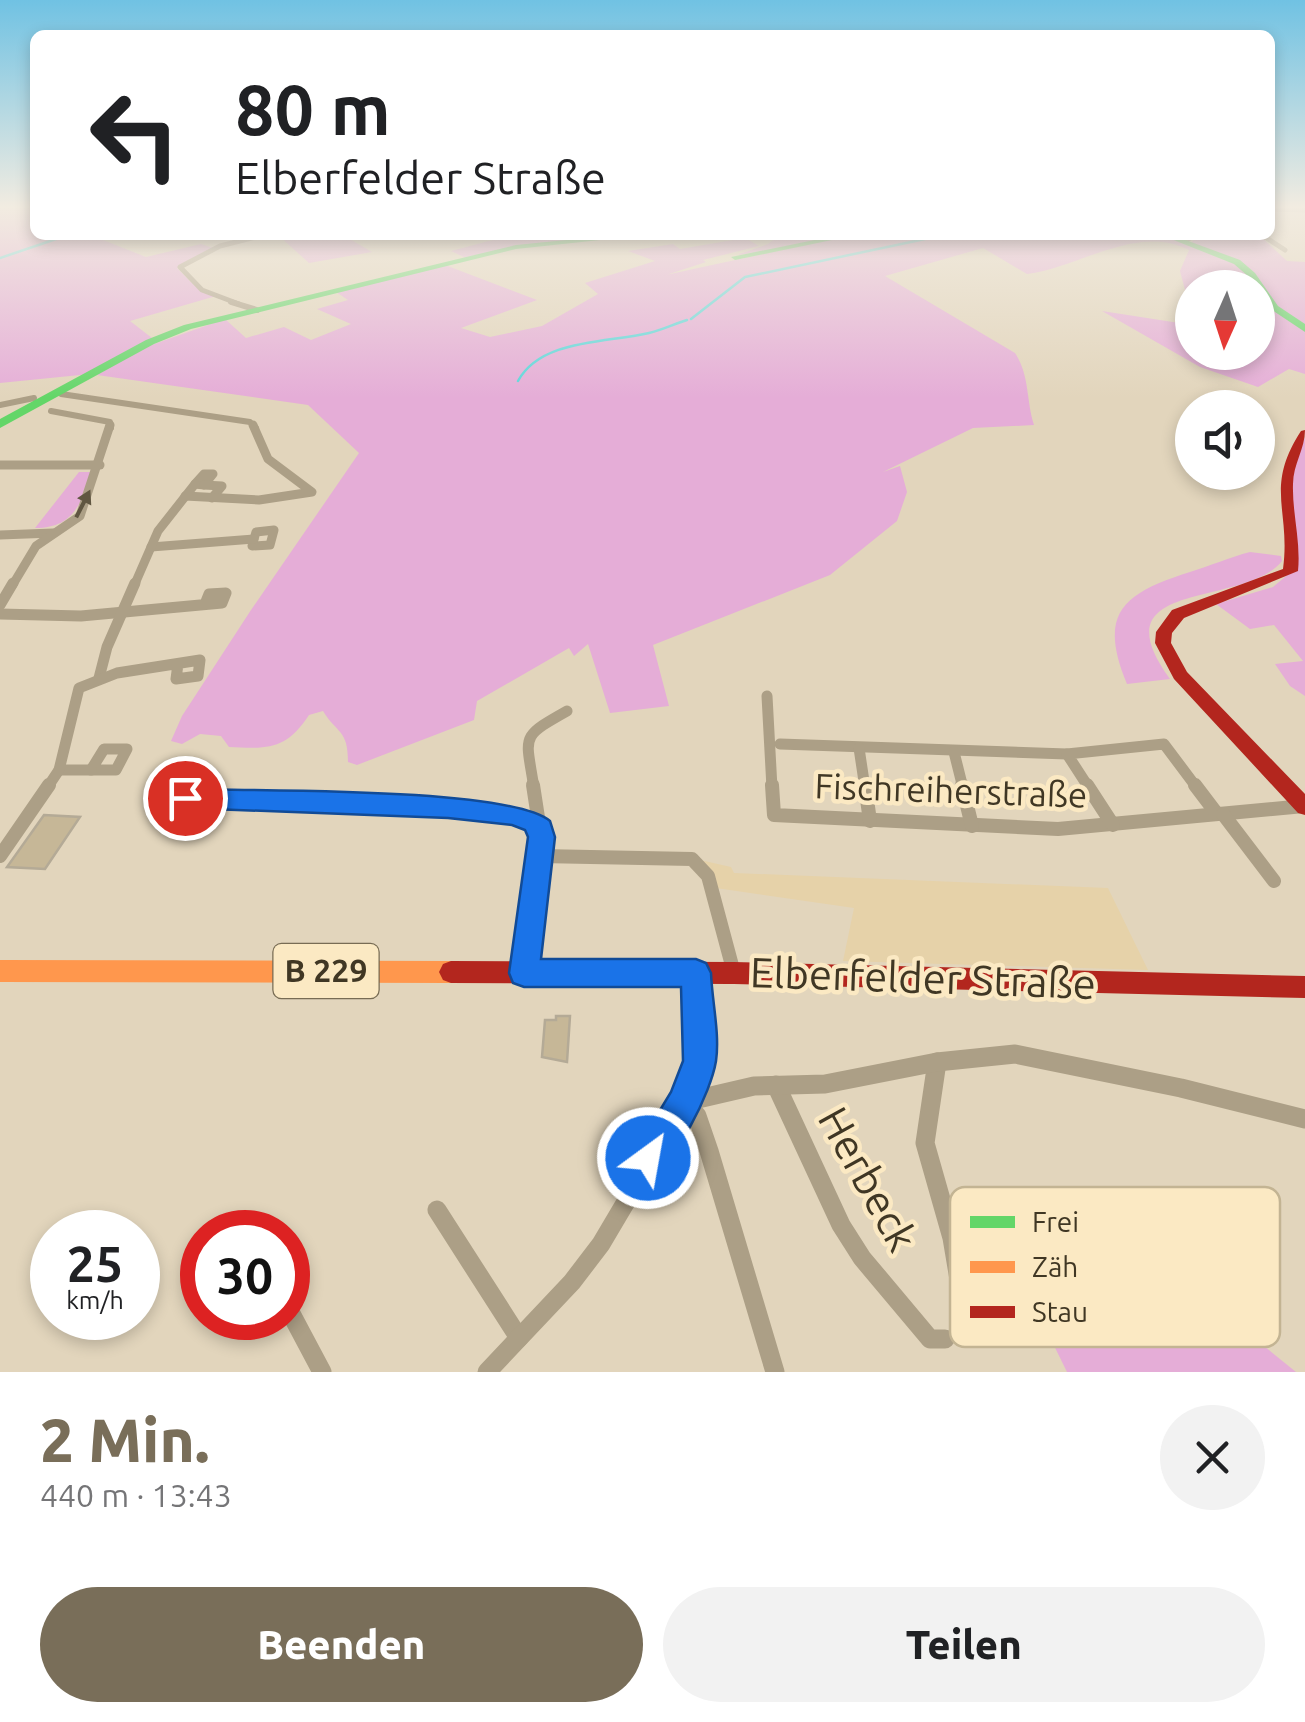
<!DOCTYPE html>
<html lang="de">
<head>
<meta charset="utf-8">
<style>
	:root { --surface:#fff; --page:#f2f2f2; --text:#202124; --muted:#757577; --accent:#796e59 }
	body { margin:0; font-family:Ubuntu,sans-serif; background:var(--page); color:var(--text); height:100vh; display:flex; flex-direction:column; font-size:38px; white-space:nowrap }
	* { box-sizing:border-box; margin:0 }
	p { font-size:32px; color:var(--muted) }
	.icon { flex:none; width:55px; height:55px; fill:none; stroke:currentColor; stroke-width:2; stroke-linecap:round; stroke-linejoin:round }
	.map { position:relative; height:1372px; overflow:hidden }
	.sheet { display:flex; flex-direction:column; background:var(--surface); flex:1 }
	.sheet>* { flex:none }
	.banner { position:absolute; left:30px; top:30px; width:1245px; height:210px; border-radius:15px; box-shadow:0 5px 15px #0003; background:#fff; color:var(--text); overflow:hidden }
	.needle { width:65px; rotate:183deg }
	.fabs { position:absolute; left:1175px; top:270px; display:grid; gap:20px }
	.fabs a { display:grid; place-items:center; width:100px; height:100px; border-radius:50%; background:var(--surface); box-shadow:0 5px 15px #0003; font-size:50px }
	.speed { position:absolute; left:30px; top:1210px; display:flex; gap:20px; font-size:50px; font-weight:700; text-align:center }
	.speed>* { display:grid; place-content:center; width:130px; height:130px; border-radius:50%; background:var(--surface); box-shadow:0 5px 15px #0003; line-height:1 }
	.speed small { font-size:25px; font-weight:400 }
	.speed .limit { border:15px solid #d22; background:#fff; color:#111 }
	.pin { position:absolute; display:grid; place-items:center; width:85px; height:85px; color:#fff; margin:-42px; border:5px solid #fff; border-radius:50%; box-shadow:0 2px 10px #0007 }
	.me { position:absolute; width:110px; margin:-55px; rotate:32deg; stroke-linejoin:round; filter:drop-shadow(0 0 8px #0008) }
	.turn { display:flex; align-items:center; gap:35px; height:210px; padding:0 40px; font-size:45px }
	.turn .icon { width:130px; height:130px; stroke-width:2.5 }
	.turn b { display:block; font-size:70px; line-height:85px }
	.round { display:grid; place-items:center; flex:none; width:105px; height:105px; border-radius:52px; background:var(--page) }
	.headline { display:flex; align-items:center; justify-content:space-between; height:170px; padding:0 40px }
	h1 { font-size:60px; font-weight:800; line-height:75px; color:var(--accent) }
	.button { display:flex; gap:20px; margin-top:auto; padding:20px 40px }
	.button a { flex:1; height:115px; border-radius:60px; background:var(--accent); color:#fff; font-size:40px; font-weight:800; line-height:115px; text-align:center }
	.button a+a { background:var(--page); color:var(--text) }
	.map>svg:first-child { display:block }
	.built { fill:#e6d2a9 }
	.green { fill:#e5add7 }
	.lines { fill:none; stroke-linecap:round; stroke-linejoin:round }
	.stream { stroke:#5cd7db; stroke-width:2.5 }
	.building { fill:#c6b797; stroke:#b4aa96; stroke-width:2.5 }
	.street-far5 { stroke:#ac9f86; stroke-width:5 }
	.street-far4 { stroke:#ac9f86; stroke-width:6 }
	.street-far3 { stroke:#ac9f86; stroke-width:9 }
	.street-far2 { stroke:#ac9f86; stroke-width:11 }
	.street-far1 { stroke:#ac9f86; stroke-width:14 }
	.street { stroke:#ac9f86; stroke-width:19 }
	.fast { fill:#63d668; fill-rule:evenodd }
	.slow { fill:#ff974d; fill-rule:evenodd }
	.jam { fill:#b3261e; fill-rule:evenodd }
	.oneway { fill:#605641 }
	.route { fill:#1a73e8; stroke:#114b97; stroke-width:2.5 }
	.labels { text-anchor:middle; stroke-width:9; stroke-linejoin:round; paint-order:stroke }
	.shield { fill:#fbe9c3; stroke:#786c54; stroke-width:2.5 }
	.shield-label { font-size:32px; font-weight:bold; fill:#403724 }
	.street-label { font-size:35px; fill:#403724; stroke:#fbe9c3 }
	.near-street-label { font-size:42px; fill:#403724; stroke:#fbe9c3 }
	.key { fill:#fbe9c3; stroke:#c3b493; stroke-width:2.5 }
	.key-label { font-size:28px; fill:#403724 }
</style>
</head>
<body>
<div class="map">
<svg width="1305" height="1372" viewBox="0 0 1305 1372">
	<rect width="100%" height="100%" fill="#e2d5bc"/>
	<polygon class="built" points="700,860 731,867 734,873 1108,888 1148,970 843,961 854,908 716,888"/>
	<g class="green">
		<polygon points="0,206 35,206 35,235 121,235 103,240 146,257 201,244 213,248 177,268 194,285 216,296 130,321 152,338 90,374 0,383"/>
		<polygon points="278,235 361,235 348,238 372,252 309,263"/>
		<polygon points="512,235 634,235 536,243 466,258 451,251"/>
		<path d="M780,235H1193L1189,239L1176,238L1192,243L1195,235H1259L1287,261L1305,262V374L1289,369L1258,387L1200,367L1102,311L1192,325V352H1258V288H1192V316L1180,271L1189,250C1138,223 1078,268 1027,274L983,248L885,276L1015,353C1030,376 1026,400 1034,425L973,428L883,472L900,466L907,492L897,521L830,575L653,645L669,706L610,713L588,644L574,656L569,648L477,701L474,720L357,765L348,762C348,729 337,734 323,711L309,715C286,750 268,749 229,747L221,736L200,734L182,744L171,741L182,716L251,610L359,453L308,405L97,375L143,348L225,319L246,338L284,327L311,340L351,324L317,309L348,300L336,292L445,265L537,300L461,328L490,337L542,326L598,294L585,283L655,261L628,251L673,244L680,249L745,238L759,246L703,260L706,262L614,292L661,276L791,248L737,255L768,244Z"/>
		<polygon points="1305,437 1305,696 1290,686 1275,664 1303,661 1274,625 1250,629 1216,604 1273,587 1292,571 1287,484"/>
		<path d="M79,472H93C80,504 74,528 35,528Z"/>
		<path d="M1250,552L1281,556L1282,561C1244,609 1095,577 1170,679L1127,684C1097,612 1124,593 1190,572C1210,566 1230,557 1250,552Z"/>
		<polygon points="1006,1248 1152,1255 1296,1372 1067,1372"/>
	</g>
	<g class="lines">
		<g class="stream">
			<polyline points="0,258 68,235"/>
			<polyline points="691,319 745,277 944,235"/>
			<path d="M518,381C541,339 606,343 649,333C662,330 674,324 687,320"/>
		</g>
	</g>
	<g class="building">
		<polygon points="44,815 80,817 45,869 7,867"/>
		<polygon points="556,1016 570,1016 567,1062 542,1057 545,1020 556,1020"/>
	</g>
	<g class="lines">
		<g class="street-far5">
			<polyline points="1270,209 1305,210"/>
			<polyline points="1262,235 1285,250"/>
			<polyline points="1185,241 1195,235"/>
			<polyline points="239,304 202,290 180,267 220,246 264,235"/>
		</g>
		<g class="street-far4">
			<polyline points="231,302 257,310"/>
			<polyline points="61,394 250,422 256,428"/>
			<polyline points="0,405 34,398"/>
			<polyline points="51,411 110,422 111,428"/>
		</g>
		<g class="street-far3">
			<polyline points="0,465 100,465"/>
			<polygon points="204,474 213,474 204,485 195,484"/>
			<polyline points="204,485 222,486 212,498"/>
			<polyline points="185,496 259,500 312,492 268,459 253,425"/>
			<polygon points="274,530 270,545 252,546 256,532"/>
			<polyline points="0,535 53,533"/>
			<polyline points="151,547 254,539"/>
			<polyline points="12,586 36,546 80,516 110,425"/>
			<polyline points="134,586 158,531 195,484"/>
		</g>
		<g class="street-far2">
			<polyline points="0,605 13,583"/>
			<polyline points="0,614 81,616 222,603 226,593 209,594 205,604"/>
			<polyline points="99,678 107,647 135,583"/>
			<polyline points="767,696 772,788"/>
			<polyline points="780,744 1067,754"/>
			<polyline points="859,748 865,788"/>
			<polygon points="104,749 127,749 116,770 91,770"/>
			<polyline points="954,752 963,788"/>
			<polyline points="59,770 91,770"/>
			<polyline points="47,788 59,770 79,688 117,673 200,660 198,676 176,679 178,664"/>
			<path d="M534,788C526,735 519,738 567,711"/>
			<polyline points="1089,788 1067,754 1164,744 1197,788"/>
		</g>
		<g class="street-far1">
			<polyline points="772,785 774,815 1058,829 1304,806"/>
			<polyline points="865,785 870,821"/>
			<polyline points="962,785 972,826"/>
			<polyline points="1087,785 1113,825"/>
			<polyline points="1195,785 1217,814"/>
			<polyline points="185,798 465,809 527,817 541,828"/>
			<polyline points="1223,814 1274,881"/>
			<polyline points="0,856 49,785"/>
			<polyline points="540,856 692,859 708,876 734,973"/>
			<polyline points="524,973 541,837 533,785"/>
			<polyline points="696,973 698,1045"/>
		</g>
		<g class="street">
			<polyline points="937,1062 925,1143 952,1238 964,1309"/>
			<polyline points="776,1085 841,1225 862,1258 930,1339 945,1339"/>
			<polyline points="685,1102 754,1086 825,1084 937,1062 1015,1054 1181,1088 1305,1119"/>
			<polyline points="685,1102 697,1116 709,1151 775,1372"/>
			<polyline points="437,1210 519,1338"/>
			<polyline points="288,1308 322,1372"/>
			<polyline points="487,1372 572,1282 601,1244 685,1102 699,1061 698,1042"/>
		</g>
		<g class="fast">
			<polygon points="617,235 647,235 516,249 191,329 154,344 0,428 0,419 146,340 184,325 516,245"/>
			<polygon points="839,235 856,235 735,260 731,257"/>
			<polygon points="1161,235 1172,235 1240,260 1255,273 1278,306 1305,324 1305,332 1272,310 1249,277 1234,264"/>
		</g>
		<polygon class="slow" points="0,960 451,961 459,964 463,972 459,980 451,983 0,982"/>
		<g class="jam">
			<path d="M1305,430C1305,449 1293,464 1293,484C1292,513 1301,541 1298,571L1184,618L1172,633L1171,643L1187,672L1305,794V815L1298,813L1174,679L1155,643L1156,632L1172,610L1283,569C1291,510 1264,488 1301,431Z"/>
			<polygon points="451,961 734,962 1305,976 1305,998 734,984 451,983 443,980 439,972 443,964"/>
		</g>
	</g>
	<defs><path id="oneway-solid" d="M-6-.8H1V-3.2L6.5 0L1 3.2V.8H-6Z" transform="scale(2.5)"/></defs>
	<use class="oneway" href="#oneway-solid" transform="translate(83 504) rotate(-63)"/>
	<linearGradient id="sky" x2="0" y2="1"><stop stop-color="#70c2e3"/><stop offset="0.52" stop-color="#f2ece1"/><stop offset="1" stop-color="#f2ece1" stop-opacity="0"/></linearGradient>
	<rect width="1305" height="398" fill="url(#sky)"/>
	<path class="route" d="M185,789C252,791 509,787 550,821L555,837L541,959H696L706,963L711,973C712,1001 720,1034 716,1061C711,1092 676,1164 648,1176L636,1171L631,1158L671,1092L683,1061L681,987H524L513,983L509,973L528,837L525,830L512,825L448,818L185,808L176,806L172,798L176,791Z"/>
	<g class="labels">
		<rect class="shield" x="273.5" y="944" width="105" height="54" rx="8"/>
		<g class="shield-label">
			<text x="326" y="982">B 229</text>
		</g>
		<g class="street-label">
			<text transform="translate(951 791) rotate(2)" y="12">Fischreiherstraße</text>
		</g>
		<g class="near-street-label">
			<text transform="translate(923 978) rotate(2)" y="15">Elberfelder Straße</text>
			<text transform="translate(868 1179) rotate(61)" y="15">Herbeck</text>
		</g>
	</g>
	<rect x="950" y="1187" width="330" height="160" rx="15" class="key"/>
	<rect x="970" y="1216" width="45" height="12" fill="#63d668"/>
	<rect x="970" y="1261" width="45" height="12" fill="#ff974d"/>
	<rect x="970" y="1306" width="45" height="12" fill="#b3261e"/>
	<g class="key-label">
		<text x="1032" y="1232">Frei</text>
		<text x="1032" y="1277">Zäh</text>
		<text x="1032" y="1322">Stau</text>
	</g>
</svg>
<div class="fabs">
<a><svg class="needle" viewBox="-14 -14 28 28"><path d="M0-13l5 13h-10z" fill="#e53935"/><path d="M0 13l5-13h-10z" fill="#757577"/></svg></a>
<a><svg class="icon" aria-label="sound" viewBox="0 0 24 24"><path d="M4 9h4l5-4v14l-5-4H4zM17 9q2 3 0 6"/></svg></a>
</div>
<div class="speed"><div>25<small>km/h</small></div><div class="limit">30</div></div>
<div class="pin" style="left:185px;top:798px;background:#d93025"><svg class="icon" aria-label="arrive" viewBox="0 0 24 24"><path d="M6 21V4h12l-3 4 3 4H6"/></svg></div>
<svg class="me" style="left:648px;top:1158px" viewBox="-20 -20 40 40"><circle r="17" fill="#1a73e8" stroke="#fff" stroke-width="3"/><path d="M0-11L8 9 0 5-8 9z" fill="#fff"/></svg>
<div class="banner">
<div class="turn"><svg class="icon" aria-label="left" viewBox="0 0 24 24"><path d="M17 20v-9H6M10 6l-5 5 5 5"/></svg><div><b>80 m</b>Elberfelder Straße</div></div>
</div>
</div>
<section class="sheet">
<div class="headline"><div><h1>2 Min.</h1><p>440 m · 13:43</p></div><a class="round"><svg class="icon" aria-label="close" viewBox="0 0 24 24"><path d="M6 6l12 12M18 6L6 18"/></svg></a></div>
<div class="button"><a>Beenden</a><a>Teilen</a></div>
</section>
</body>
</html>
